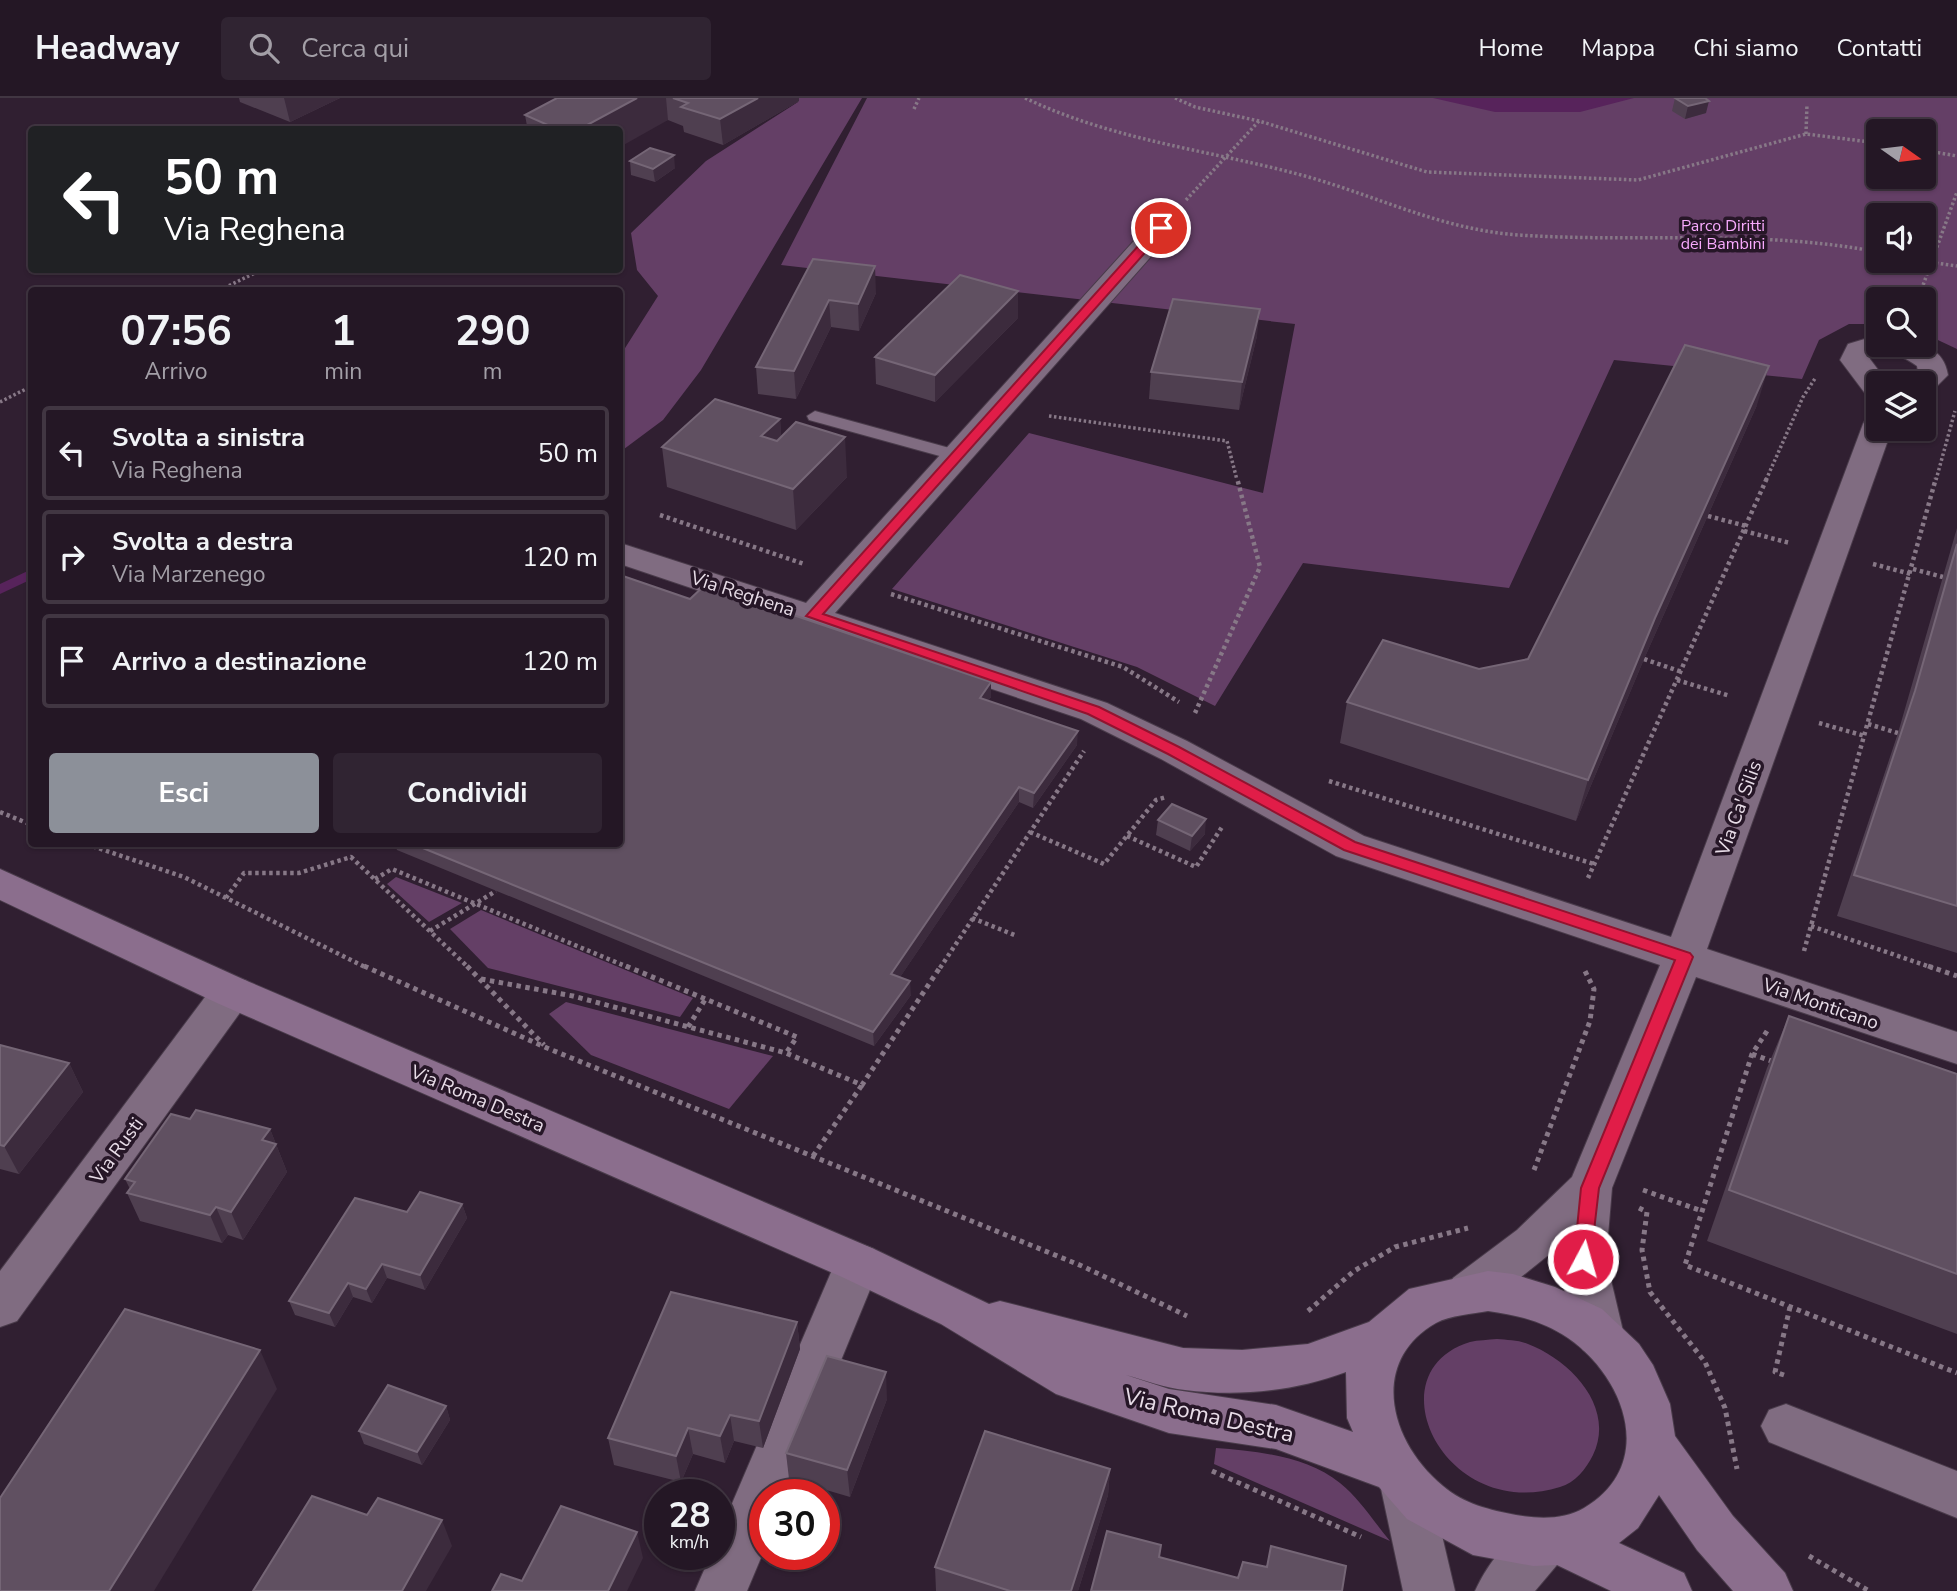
<!DOCTYPE html>
<html lang="it">
<head>
<meta charset="utf-8">
<style>
	:root { --surface:#241725; --page:#302432; --text:#f1f3f6; --muted:#a39fa7; --line:#413642; --accent:#8c9099 }
	body { margin:0; font-family:"Nunito Sans",sans-serif; background:var(--page); color:var(--text); height:100vh; display:flex; flex-direction:column; font-size:26px; white-space:nowrap }
	* { box-sizing:border-box; margin:0 }
	p { font-size:23px; color:var(--muted) }
	.icon { flex:none; width:38px; height:38px; fill:none; stroke:currentColor; stroke-width:2; stroke-linecap:round; stroke-linejoin:round }
	.map { position:relative; flex:1; overflow:hidden }
	.drawer { position:absolute; left:28px; top:189px; width:595px; height:560px; display:flex; flex-direction:column; background:var(--surface); border-radius:7px; box-shadow:0 2px 5px #0004,0 0 0 2px var(--line) }
	.drawer>* { flex:none }
	.banner { position:absolute; left:28px; top:28px; width:595px; height:147px; border-radius:7px; box-shadow:0 2px 5px #0004,0 0 0 2px var(--line); background:#202124; color:#fff; overflow:hidden }
	.needle { width:46px; rotate:104deg }
	.controls { position:absolute; left:1866px; top:21px; display:grid; gap:14px }
	.controls a { display:grid; place-items:center; width:70px; height:70px; border-radius:7px; background:var(--surface); box-shadow:0 2px 5px #0004,0 0 0 2px var(--line); font-size:35px }
	.speed { position:absolute; left:644px; top:1381px; display:flex; gap:14px; font-size:35px; font-weight:700; text-align:center }
	.speed>* { display:grid; place-content:center; width:91px; height:91px; border-radius:50%; background:var(--surface); box-shadow:0 2px 5px #0004,0 0 0 2px var(--line); line-height:1 }
	.speed small { font-size:18px; font-weight:400 }
	.speed .limit { border:10px solid #d22; background:#fff; color:#111 }
	.pin { position:absolute; display:grid; place-items:center; width:60px; height:60px; color:#fff; margin:-30px; border:4px solid #fff; border-radius:50%; box-shadow:0 2px 7px #0007 }
	.me { position:absolute; width:77px; margin:-38px; rotate:6deg; stroke-linejoin:round; filter:drop-shadow(0 0 5px #0008) }
	.turn { display:flex; align-items:center; gap:24px; height:147px; padding:0 21px; font-size:32px }
	.turn .icon { width:91px; height:91px; stroke-width:2.5 }
	.turn b { display:block; font-size:49px; line-height:60px }
	.eta { display:flex; justify-content:space-evenly; align-items:center; height:119px; text-align:center }
	.eta b { font-size:42px; font-weight:700; line-height:49px }
	.action { display:flex; gap:14px; margin-top:auto; padding:14px 21px }
	.action a { flex:1; height:80px; border-radius:7px; background:var(--accent); color:#fff; font-size:28px; font-weight:700; line-height:80px; text-align:center }
	.action a+a { background:var(--page); color:var(--text) }
	ul { padding:0; list-style:none }
	li { display:flex; align-items:center; gap:21px; height:94px; margin:0 14px 10px; padding:0 7px; border:4px solid var(--line); border-radius:7px }
	li div { flex:1 }
	li b { display:block; font-size:26px }
	li em { font-style:normal }
	header { display:flex; align-items:center; gap:42px; box-sizing:border-box; height:98px; padding:0 35px; background:var(--surface); border-bottom:2px solid var(--line) }
	header strong { font-size:33px }
	nav { display:flex; gap:38px; margin-inline-start:auto; font-size:24px }
	.search { width:490px; height:63px; background:var(--page); display:flex; align-items:center; gap:18px; box-sizing:border-box; padding:0 24px; border-radius:7px; color:var(--muted); font-size:26px }
	.map>svg:first-child { display:block }
	.green { fill:#643f66; fill-rule:evenodd }
	.water { fill:#57235b }
	.lines { fill:none; stroke-linecap:round; stroke-linejoin:round }
	.stream { fill:#57235b; fill-rule:evenodd }
	.lane-casing { stroke:#493b4a; stroke-width:2 }
	.street-casing { stroke:#493b4a; stroke-width:2 }
	.secondary-casing { stroke:#493b4a; stroke-width:2 }
	.path-far2 { stroke:#877887; stroke-width:3.5; stroke-dasharray:2.5 2.5; stroke-linecap:butt }
	.path-far1 { stroke:#877887; stroke-width:4.5; stroke-dasharray:3.5 3.5; stroke-linecap:butt }
	.path { stroke:#877887; stroke-width:5; stroke-dasharray:4.5 4.5; stroke-linecap:butt }
	.lane { fill:#806c81; fill-rule:evenodd }
	.street { fill:#806c81; fill-rule:evenodd }
	.secondary { fill:#8b6e8d; fill-rule:evenodd }
	.wall { fill:#4f3f50 }
	.shaded-wall { fill:#3c2b3d }
	.building { fill:#605061; stroke:#756676; stroke-width:2 }
	.route { fill:#e11d48; stroke:#92132f; stroke-width:2 }
	.labels { text-anchor:middle; stroke-width:7; stroke-linejoin:round; paint-order:stroke }
	.far-park-label { font-size:16px; fill:#f8aafd; stroke:#261627 }
	.street-label { font-size:19px; fill:#e8dde8; stroke:#261627 }
	.near-street-label { font-size:23px; fill:#e8dde8; stroke:#261627 }
</style>
</head>
<body>
<header>
<strong>Headway</strong>
<div class="search"><svg class="icon" aria-label="search" viewBox="0 0 24 24"><circle cx="10" cy="10" r="6"/><path d="M15 15l6 6"/></svg>Cerca qui</div>
<nav><a>Home</a><a>Mappa</a><a>Chi siamo</a><a>Contatti</a></nav>
</header>
<div class="map">
<svg width="1957" height="1493" viewBox="0 0 1957 1493">
	<rect width="100%" height="100%" fill="#301f31"/>
	<g class="green">
		<polygon points="790,0 862,0 701,272 663,322 620,354 620,258 658,198 637,172 631,135 706,63 798,4"/>
		<path d="M867,0H1957V251L1923,235V201H1878V226H1849L1819,242L1802,281L1614,262L1509,490L1303,465L1215,608L1137,569L892,491L1029,335L1263,395L1295,226L781,167ZM1878,33H1923V79H1878ZM1878,117H1923V163H1878Z"/>
		<polygon points="396,779 462,805 429,824 387,786"/>
		<polygon points="481,812 693,900 680,919 488,870 450,831"/>
		<polygon points="566,904 773,958 729,1011 591,957 549,916"/>
		<path d="M1497,1241C1507,1242 1519,1242 1528,1246C1570,1262 1616,1309 1593,1357C1586,1371 1575,1385 1560,1389C1444,1425 1372,1274 1470,1244C1478,1242 1488,1242 1497,1241Z"/>
		<path d="M1216,1350C1256,1353 1307,1358 1340,1385C1359,1400 1374,1424 1390,1443L1214,1366Z"/>
	</g>
	<polygon class="water" points="1433,0 1634,0 1580,14 1495,14"/>
	<g class="lines">
		<polygon class="stream" points="32,471 32,481 0,496 0,486"/>
		<g class="lane-casing">
			<polygon id="lane" points="815,313 964,354 967,358 958,363 809,322 807,318"/>
		</g>
		<g class="street-casing">
			<g id="street">
				<path d="M1161,122L1171,124L1175,130L1171,136L835,515L1107,605L1187,643L1364,738L1671,839L1863,326L1867,319L1878,317V331H1892L1707,851L1957,934V966L1696,879L1612,1090L1606,1161L1624,1237L1617,1252L1600,1258L1583,1252C1570,1223 1558,1179 1561,1147L1485,1208L1469,1214L1453,1208L1446,1194L1453,1180L1517,1132L1572,1079L1660,867L1336,758L1161,661L1081,621L620,466V445L806,505L1151,124Z"/>
				<path d="M1878,237V247C1907,247 1942,240 1948,277L1934,291L1923,294V285H1908L1918,274L1917,268C1901,257 1889,252 1871,257L1870,261L1888,285H1878V301L1867,298L1840,262L1848,246Z"/>
				<polygon points="232,878 247,883 253,894 247,905 17,1223 0,1229 0,1173 217,883"/>
				<polygon points="858,1145 874,1151 881,1165 786,1396 765,1396 765,1450 747,1493 695,1493 711,1456 719,1456 719,1436 835,1165 842,1151"/>
				<polygon points="1786,1306 1957,1373 1957,1420 1769,1344 1761,1328 1769,1312"/>
				<polygon points="1405,1363 1423,1370 1430,1386 1455,1493 1403,1493 1380,1386 1387,1370"/>
				<path d="M1544,1420L1562,1427L1570,1444L1562,1461L1535,1493H1475C1488,1464 1514,1431 1544,1420Z"/>
			</g>
		</g>
		<g class="secondary-casing">
			<path id="secondary" d="M0,771L247,883L874,1151L989,1206L1000,1203L1183,1250L1242,1252L1308,1246L1369,1224L1409,1191L1488,1173L1513,1176L1555,1189L1602,1211L1639,1246L1653,1267L1670,1306L1675,1338L1733,1418L1785,1475L1793,1493H1733L1697,1452L1659,1397L1638,1430L1619,1445L1684,1475L1692,1493H1611L1557,1467L1533,1468L1473,1457L1407,1421L1379,1389L1276,1351L1169,1335L1056,1296L941,1226L842,1179L217,905L0,802ZM1488,1213C1517,1217 1543,1223 1568,1240C1626,1280 1657,1367 1584,1410C1564,1422 1538,1421 1516,1417C1490,1412 1464,1406 1443,1388C1390,1345 1368,1264 1436,1225C1450,1217 1473,1216 1488,1213ZM1346,1274L1347,1320L1353,1334L1276,1307L1169,1291L1126,1277C1145,1282 1165,1290 1185,1292C1239,1299 1295,1293 1346,1274Z"/>
		</g>
		<g class="path-far2">
			<path d="M1025,0C1115,43 1210,52 1305,78C1377,98 1443,132 1519,137C1639,145 1759,131 1878,154"/>
			<polyline points="1175,0 1195,9 1259,23 1427,74 1638,82 1806,36 1878,45"/>
			<polyline points="914,11 919,0"/>
			<polyline points="1806,36 1807,6"/>
			<polyline points="1923,52 1957,58"/>
			<polyline points="1186,102 1259,23"/>
			<polyline points="1921,163 1957,168"/>
			<polyline points="220,192 261,172"/>
			<polyline points="1918,201 1957,94"/>
			<polyline points="0,304 32,288"/>
			<polyline points="1049,318 1227,343 1237,382"/>
			<polyline points="1766,382 1803,299 1816,279"/>
			<polyline points="1936,382 1955,313"/>
		</g>
		<g class="path-far1">
			<polyline points="660,417 804,466"/>
			<polyline points="1708,418 1746,428"/>
			<polyline points="1744,433 1790,445"/>
			<polyline points="1873,466 1911,476"/>
			<polyline points="1913,471 1943,479"/>
			<polyline points="891,496 1123,569 1179,604"/>
			<polyline points="1644,561 1682,574"/>
			<polyline points="1677,582 1730,598"/>
			<polyline points="1195,615 1260,469 1237,380"/>
			<polyline points="1819,625 1865,638"/>
			<polyline points="1868,626 1898,635"/>
			<polyline points="1329,683 1594,766"/>
			<polyline points="0,714 32,727"/>
			<polyline points="1030,734 1104,766 1156,702 1166,699"/>
			<polyline points="1127,738 1196,769 1222,729"/>
			<polyline points="86,746 184,779 367,870"/>
			<polyline points="1588,780 1767,380"/>
			<polyline points="375,781 392,771 630,870"/>
			<polyline points="226,800 244,775 299,775 351,759 469,870"/>
			<polyline points="972,820 1017,838"/>
			<polyline points="1811,828 1933,870"/>
			<polyline points="430,833 496,793"/>
			<polyline points="1804,853 1936,380"/>
			<polyline points="940,870 1084,653"/>
		</g>
		<g class="path">
			<polyline points="364,868 547,950 1082,1168 1187,1218"/>
			<polyline points="467,868 544,947"/>
			<polyline points="626,868 797,939 786,955"/>
			<polyline points="1928,868 1957,878"/>
			<polyline points="481,881 573,898 786,955 862,987 941,868"/>
			<polyline points="688,929 706,900"/>
			<polyline points="1767,933 1752,956 1685,1167 1957,1275"/>
			<polyline points="1752,956 1774,964"/>
			<polyline points="813,1058 862,987"/>
			<polyline points="1534,1072 1590,923 1594,891 1585,873"/>
			<polyline points="1643,1092 1702,1113"/>
			<polyline points="1639,1110 1647,1114 1642,1152 1650,1194 1705,1264 1725,1310 1737,1371"/>
			<polyline points="1308,1213 1354,1173 1395,1149 1468,1130"/>
			<polyline points="1784,1277 1775,1274 1790,1209"/>
			<polyline points="1212,1373 1361,1439"/>
			<polyline points="1809,1458 1869,1493"/>
		</g>
		<use href="#lane" class="lane"/>
		<use href="#street" class="street"/>
		<use href="#secondary" class="secondary"/>
	</g>
	<g class="wall">
		<polygon points="239,0 340,0 290,24 240,4"/>
		<polygon points="557,0 799,0 799,3 723,47 684,34 683,28 668,22 620,32 520,32 527,28 525,17"/>
		<polygon points="1675,0 1706,15 1685,21 1672,13"/>
		<polygon points="630,63 675,70 655,84 631,77"/>
		<polygon points="813,161 876,195 859,233 831,229 796,301 758,296 756,269"/>
		<polygon points="1018,220 935,304 876,286 875,259"/>
		<polygon points="1257,238 1239,312 1149,301 1151,274"/>
		<polygon points="1757,307 1644,561 1576,723 1340,645 1347,604 1479,571 1528,561"/>
		<polygon points="780,321 781,338 847,379 796,432 667,389 662,349"/>
		<polygon points="1957,430 1957,855 1837,818 1898,635"/>
		<polygon points="690,501 991,599 988,603 1077,647 1033,710 1019,704 900,879 911,897 874,948 397,752 395,746 620,746"/>
		<polygon points="1158,722 1205,736 1190,753 1156,737"/>
		<polygon points="1789,918 1957,976 1957,1236 1707,1143 1767,970"/>
		<polygon points="0,947 69,965 83,994 19,1076 0,1071"/>
		<polygon points="190,1021 270,1031 287,1074 243,1142 228,1137 222,1145 140,1123 127,1095 130,1091 125,1081"/>
		<polygon points="462,1106 467,1120 425,1192 387,1180 372,1205 353,1199 335,1229 295,1217 289,1203 407,1114"/>
		<polygon points="797,1224 800,1251 763,1350 734,1343 725,1365 693,1356 681,1384 614,1367 608,1340"/>
		<polygon points="887,1301 850,1399 789,1381 786,1355"/>
		<polygon points="446,1308 450,1322 422,1367 364,1346 359,1333"/>
		<polygon points="1110,1371 1108,1397 1078,1493 936,1493 935,1469"/>
	</g>
	<g class="shaded-wall">
		<polygon points="284,0 340,0 290,24"/>
		<polygon points="637,0 666,0 668,22 620,49 620,32 578,32"/>
		<polygon points="758,0 799,0 799,3 723,47 720,21"/>
		<polygon points="1709,3 1706,15 1685,21 1688,8"/>
		<polygon points="674,57 675,70 655,84 653,71"/>
		<polygon points="875,168 876,195 859,233 858,206"/>
		<polygon points="1018,193 1018,220 935,304 935,277"/>
		<polygon points="829,202 831,229 796,301 794,273"/>
		<polygon points="1260,211 1257,238 1239,312 1242,284"/>
		<polygon points="623,220 625,234 620,238 620,223"/>
		<polygon points="1769,268 1757,307 1644,561 1576,723 1588,682 1655,520"/>
		<polygon points="780,321 783,361 761,338"/>
		<polygon points="845,339 847,379 796,432 793,391"/>
		<polygon points="991,584 991,599 980,614 980,600"/>
		<polygon points="1078,633 1077,647 1033,710 1034,695"/>
		<polygon points="1019,689 1019,704 892,891 891,876"/>
		<polygon points="1206,721 1205,736 1190,753 1192,738"/>
		<polygon points="910,883 911,897 874,948 873,934"/>
		<polygon points="69,965 83,994 19,1076 4,1048"/>
		<polygon points="270,1031 287,1074 243,1142 231,1114 262,1042"/>
		<polygon points="462,1106 467,1120 425,1192 420,1177"/>
		<polygon points="216,1109 228,1137 222,1145 210,1117"/>
		<polygon points="382,1166 387,1180 372,1205 366,1191"/>
		<polygon points="348,1185 353,1199 335,1229 329,1215"/>
		<polygon points="797,1224 800,1251 763,1350 759,1323"/>
		<polygon points="260,1252 277,1291 154,1493 109,1493"/>
		<polygon points="886,1274 887,1301 850,1399 847,1372"/>
		<polygon points="446,1308 450,1322 422,1367 417,1354"/>
		<polygon points="730,1317 734,1343 725,1365 720,1338"/>
		<polygon points="688,1330 693,1356 681,1384 676,1358"/>
		<polygon points="1110,1371 1108,1397 1078,1493 1071,1493"/>
		<polygon points="442,1422 452,1448 426,1493 402,1493"/>
		<polygon points="637,1434 643,1460 627,1493 608,1493"/>
	</g>
	<g class="building">
		<polygon points="557,0 637,0 578,32 559,32 525,17"/>
		<polygon points="673,0 758,0 720,21 681,9 688,5"/>
		<polygon points="1675,0 1705,0 1709,3 1688,8"/>
		<polygon points="527,28 535,32 520,32"/>
		<polygon points="650,50 674,57 653,71 630,63"/>
		<polygon points="813,161 875,168 858,206 829,202 794,273 756,269"/>
		<polygon points="960,177 1018,193 935,277 875,259"/>
		<polygon points="1173,201 1260,211 1242,284 1151,274"/>
		<polygon points="1685,247 1769,268 1655,520 1588,682 1347,604 1383,542 1479,571 1528,561"/>
		<polygon points="715,301 780,321 761,338 777,343 796,324 845,339 793,391 662,349"/>
		<polygon points="1957,446 1957,808 1854,777 1915,593"/>
		<polygon points="620,477 690,501 705,487 991,584 980,600 1078,633 1034,695 1019,689 891,876 910,883 873,934 413,746 620,746"/>
		<polygon points="1172,706 1206,721 1192,738 1158,722"/>
		<polygon points="1789,918 1957,976 1957,1176 1729,1092"/>
		<polygon points="0,947 69,965 4,1048 0,1047"/>
		<polygon points="196,1012 270,1031 262,1042 276,1046 231,1114 216,1109 210,1117 127,1095 135,1084 125,1081 171,1016 190,1021"/>
		<polygon points="420,1094 462,1106 420,1177 382,1166 366,1191 348,1185 329,1215 289,1203 355,1100 407,1114"/>
		<polygon points="671,1194 797,1224 759,1323 730,1317 720,1338 688,1330 676,1358 608,1340"/>
		<polygon points="125,1211 260,1252 109,1493 0,1493 0,1400"/>
		<polygon points="827,1258 886,1274 847,1372 786,1355"/>
		<polygon points="388,1287 446,1308 417,1354 359,1333"/>
		<polygon points="985,1333 1110,1371 1071,1493 1010,1493 935,1469"/>
		<polygon points="312,1398 367,1417 378,1400 442,1422 402,1493 253,1493"/>
		<polygon points="561,1408 637,1434 608,1493 492,1493 501,1476 522,1483"/>
		<polygon points="1107,1433 1161,1447 1159,1459 1238,1480 1243,1464 1267,1469 1271,1448 1346,1468 1342,1493 1091,1493"/>
	</g>
	<polygon class="route" points="1157,127 1167,130 823,516 1099,609 1179,649 1355,744 1690,855 1693,859 1599,1090 1590,1167 1576,1167 1574,1161 1581,1090 1675,862 1344,752 1168,656 1088,616 806,518"/>
	<g class="labels">
		<g class="far-park-label">
			<text x="1723" y="133">Parco Diritti<tspan x="1723" dy="18">dei Bambini</tspan></text>
		</g>
		<g class="street-label">
			<text transform="translate(743 495) rotate(18)" y="7">Via Reghena</text>
			<text transform="translate(1738 710) rotate(-70)" y="7">Via Ca' Silis</text>
			<text transform="translate(1821 905) rotate(19)" y="7">Via Monticano</text>
			<text transform="translate(478 1000) rotate(23)" y="7">Via Roma Destra</text>
			<text transform="translate(116 1052) rotate(-54)" y="7">Via Rusti</text>
		</g>
		<g class="near-street-label">
			<text transform="translate(1209 1317) rotate(13)" y="8">Via Roma Destra</text>
		</g>
	</g>
</svg>
<div class="controls">
<a><svg class="needle" viewBox="-14 -14 28 28"><path d="M0-13l5 13h-10z" fill="#e53935"/><path d="M0 13l5-13h-10z" fill="#a39fa7"/></svg></a>
<a><svg class="icon" aria-label="sound" viewBox="0 0 24 24"><path d="M4 9h4l5-4v14l-5-4H4zM17 9q2 3 0 6"/></svg></a>
<a><svg class="icon" aria-label="search" viewBox="0 0 24 24"><circle cx="10" cy="10" r="6"/><path d="M15 15l6 6"/></svg></a>
<a><svg class="icon" aria-label="layers" viewBox="0 0 24 24"><path d="M12 4l9 5-9 5-9-5zM3 14l9 5 9-5"/></svg></a>
</div>
<div class="speed"><div>28<small>km/h</small></div><div class="limit">30</div></div>
<div class="pin" style="left:1161px;top:130px;background:#d93025"><svg class="icon" aria-label="arrive" viewBox="0 0 24 24"><path d="M6 21V4h12l-3 4 3 4H6"/></svg></div>
<svg class="me" style="left:1583px;top:1161px" viewBox="-20 -20 40 40"><circle r="17" fill="#e11d48" stroke="#fff" stroke-width="3"/><path d="M0-11L8 9 0 5-8 9z" fill="#fff"/></svg>
<div class="banner">
<div class="turn"><svg class="icon" aria-label="left" viewBox="0 0 24 24"><path d="M17 20v-9H6M10 6l-5 5 5 5"/></svg><div><b>50 m</b>Via Reghena</div></div>
</div>
<section class="drawer">
<div class="eta">
<div><b>07:56</b><p>Arrivo</p></div>
<div><b>1</b><p>min</p></div>
<div><b>290</b><p>m</p></div>
</div>
<ul>
<li><svg class="icon" aria-label="left" viewBox="0 0 24 24"><path d="M17 20v-9H6M10 6l-5 5 5 5"/></svg><div><b>Svolta a sinistra</b><p>Via Reghena</p></div><em>50 m</em></li>
<li><svg class="icon" aria-label="right" viewBox="0 0 24 24"><path d="M7 20v-9h11M14 6l5 5-5 5"/></svg><div><b>Svolta a destra</b><p>Via Marzenego</p></div><em>120 m</em></li>
<li><svg class="icon" aria-label="arrive" viewBox="0 0 24 24"><path d="M6 21V4h12l-3 4 3 4H6"/></svg><div><b>Arrivo a destinazione</b></div><em>120 m</em></li>
</ul>
<div class="action"><a>Esci</a><a>Condividi</a></div>
</section>
</div>
</body>
</html>
